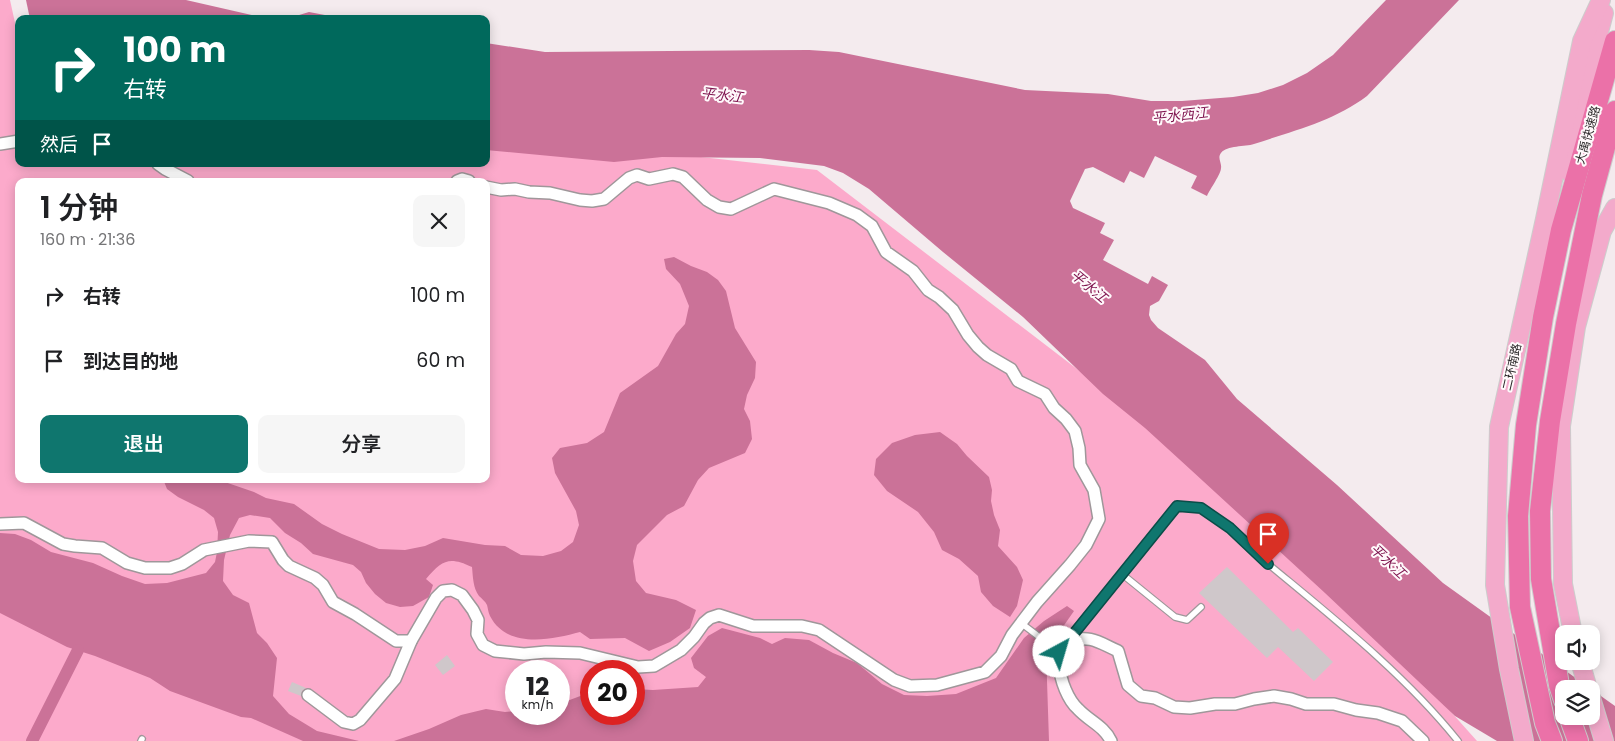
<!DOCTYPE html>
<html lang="zh">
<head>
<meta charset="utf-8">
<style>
	:root { --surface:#fff; --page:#f6f6f6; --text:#202124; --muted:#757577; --accent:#0f766e }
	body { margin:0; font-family:Poppins,"Noto Sans SC",sans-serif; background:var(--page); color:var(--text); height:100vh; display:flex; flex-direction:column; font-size:19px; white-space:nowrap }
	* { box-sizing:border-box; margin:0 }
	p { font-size:16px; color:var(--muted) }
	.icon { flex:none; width:28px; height:28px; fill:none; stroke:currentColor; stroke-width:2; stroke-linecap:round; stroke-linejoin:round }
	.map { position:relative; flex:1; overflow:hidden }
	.drawer { position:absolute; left:15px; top:178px; width:475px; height:305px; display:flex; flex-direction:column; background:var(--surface); border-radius:10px; box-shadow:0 2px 12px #0003 }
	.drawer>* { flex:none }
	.banner { position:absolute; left:15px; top:15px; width:475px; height:152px; border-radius:10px; box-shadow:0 2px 12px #0003; background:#00695c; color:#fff; overflow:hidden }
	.fabs { position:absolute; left:1555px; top:625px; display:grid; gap:10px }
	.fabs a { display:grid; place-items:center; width:45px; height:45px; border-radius:10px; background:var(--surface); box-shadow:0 2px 12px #0003; font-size:25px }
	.speed { position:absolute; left:505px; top:660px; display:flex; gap:10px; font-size:25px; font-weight:700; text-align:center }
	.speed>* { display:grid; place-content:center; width:65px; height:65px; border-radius:50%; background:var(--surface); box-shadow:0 2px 12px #0003; line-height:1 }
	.speed small { font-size:12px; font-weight:400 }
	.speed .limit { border:8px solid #d22; background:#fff; color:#111 }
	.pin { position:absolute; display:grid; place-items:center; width:42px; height:42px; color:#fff; margin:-51px -21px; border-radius:50% 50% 50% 0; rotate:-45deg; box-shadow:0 0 5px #0007 }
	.pin .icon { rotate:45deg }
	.me { position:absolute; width:55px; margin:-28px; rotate:39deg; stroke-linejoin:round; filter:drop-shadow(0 0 4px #0008) }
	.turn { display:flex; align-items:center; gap:18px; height:105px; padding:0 25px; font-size:22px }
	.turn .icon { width:65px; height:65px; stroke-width:2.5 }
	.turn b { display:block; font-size:35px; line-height:42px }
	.then { display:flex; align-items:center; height:48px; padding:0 25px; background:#0003; gap:10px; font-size:19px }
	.round { display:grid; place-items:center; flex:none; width:52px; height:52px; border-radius:10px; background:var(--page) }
	.head { display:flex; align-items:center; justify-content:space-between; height:85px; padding:0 25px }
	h1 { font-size:30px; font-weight:600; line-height:38px }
	.button { display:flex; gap:10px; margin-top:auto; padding:10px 25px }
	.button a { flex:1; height:58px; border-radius:10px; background:var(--accent); color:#fff; font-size:20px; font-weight:600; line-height:58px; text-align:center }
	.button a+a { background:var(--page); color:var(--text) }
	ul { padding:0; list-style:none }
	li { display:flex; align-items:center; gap:15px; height:65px; padding:0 25px }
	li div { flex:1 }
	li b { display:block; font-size:19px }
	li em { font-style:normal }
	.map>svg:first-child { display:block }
	.green { fill:#fcaacb; fill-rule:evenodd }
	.water { fill:#cb7298 }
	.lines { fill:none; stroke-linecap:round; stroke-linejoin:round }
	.canal { stroke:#cb7298; stroke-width:12 }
	.building { fill:#cfc7ca }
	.lane-casing { stroke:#9f979a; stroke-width:8 }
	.street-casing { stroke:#9f979a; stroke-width:14 }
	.primary-casing { stroke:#cdcccc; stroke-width:20 }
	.highway-casing { stroke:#cdcccc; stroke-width:22 }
	.lane { stroke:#fff; stroke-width:5.5 }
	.street { stroke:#fff; stroke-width:11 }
	.primary { stroke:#f3aacb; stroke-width:18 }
	.highway { stroke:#eb71a8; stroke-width:20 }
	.route-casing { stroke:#0a4d48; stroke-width:12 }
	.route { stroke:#0f766e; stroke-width:9 }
	.labels { text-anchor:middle; stroke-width:4; stroke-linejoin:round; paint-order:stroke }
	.street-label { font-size:12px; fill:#2e2b2c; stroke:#fff9fb }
	.water-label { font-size:14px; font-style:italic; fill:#7e124d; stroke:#fff9fb }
</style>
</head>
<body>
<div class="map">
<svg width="1615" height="741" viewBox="0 0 1615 741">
	<rect width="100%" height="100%" fill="#f4ebee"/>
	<path class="green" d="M0,0H10L19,41V164H486V133L817,170L1201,464L1368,619L1477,741H0ZM19,181H486V479H19ZM516,671H559V714H516ZM591,671H634V714H591Z"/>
	<g class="water">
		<polygon points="26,0 186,0 269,19 30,19"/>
		<path d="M1386,0H1459L1367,96C1334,121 1293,131 1254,144C1245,147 1227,145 1221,153C1217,158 1222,163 1221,168C1221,174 1210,189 1207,196L1191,188L1197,176L1155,156L1144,178L1130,171L1124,183L1093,167L1085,169L1070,201L1073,208L1105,223L1100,233L1114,240L1103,260L1148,284L1152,276L1168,285L1159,301L1150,306L1149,315L1151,320L1158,328L1205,360L1237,399L1337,485L1443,583L1591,689H1564V716H1591V689L1615,706V741H1497L1455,716L1325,593L1191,470L1145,428L1103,394L1023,317L943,252L869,189L843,173L824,166L760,158L662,157L614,162L486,150V43L545,52L809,50L839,52L1025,90L1108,94L1151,101H1182L1233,97L1258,93L1283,85L1307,73L1333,55Z"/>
		<polygon points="309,12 346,19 286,19"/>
		<path d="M674,257L691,266L707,272L718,280L726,291L735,328L756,362L755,378L747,395L744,409L750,421L752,439L745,453L709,468L698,480L684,506L667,515L637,545L633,561L636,581L646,593L676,600L696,610L690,628L670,642L649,651L625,638L590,639L580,632C551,640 507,649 490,616C488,612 488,608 487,605C485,601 482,599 479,596C473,588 473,577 472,567C449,556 442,560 426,579L433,585L429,597L413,606L400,607L386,603L375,594L366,583L361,572L353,565L313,554L301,543L285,533L270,518L250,515L239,518L230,535L224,560L223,581L233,595L249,603L257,633L267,643L277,658L273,696L289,714L317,731L359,741H303L251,718L241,717L170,691L150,678L95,656L67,647L0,613V533L15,534L31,540L51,552L93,563L122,576L145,584L167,583L206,573L215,562L217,552L218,532L214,518L204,510L178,497L167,489L163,479H216L254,492L266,498L294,504L322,524L342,534L379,549L405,550L425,546L443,538L485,545L505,546L521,555L543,556L561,551L573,542L579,525L576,511L555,473L552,458L560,448L587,443L604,432L620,393L658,366L676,334L685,324L689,306L680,284L666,269L664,259Z"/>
		<polygon points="940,432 957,444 967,456 989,477 992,490 991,501 994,515 1000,530 998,546 1017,567 1023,580 1017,606 1010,617 993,606 981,592 978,576 959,559 942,550 934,532 918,512 887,491 874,475 876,459 892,443 915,435"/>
		<polygon points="1067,606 1074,611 1046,651 1049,741 394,741 429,729 461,715 486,709 505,712 516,711 516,714 559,714 559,704 591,692 591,714 634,714 634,689 653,690 698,687 706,677 694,668 691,658 708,636 722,628 760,638 772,644 785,638 809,640 833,653 857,663 882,684 904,695 927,696 956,694 996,678 1024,638 1044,621"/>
	</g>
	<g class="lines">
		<polyline class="canal" points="32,741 78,650"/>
	</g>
	<g class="building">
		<polygon points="1227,567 1293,632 1298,628 1333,662 1314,681 1278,647 1267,658 1199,593"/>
		<polygon points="447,655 455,666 443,675 435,665"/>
		<polygon points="292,682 306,688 302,691 301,696 288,691"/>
	</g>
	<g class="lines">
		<g class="lane-casing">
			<g id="lane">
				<polyline points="1122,574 1175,617 1187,620 1201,607"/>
				<polyline points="1021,623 1059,652 1061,648"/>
				<path d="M1069,639L1177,506C1185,507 1196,506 1203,510C1230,525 1249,548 1273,568C1337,621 1405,675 1458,741"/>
				<polyline points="141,741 142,739"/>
			</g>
		</g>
		<g class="street-casing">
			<g id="street">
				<polyline points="0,144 19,141"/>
				<polyline points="158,164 165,169 188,181"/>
				<polyline points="457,181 462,179 469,181"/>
				<polyline points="0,524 24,523 63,544 75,546 102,548 127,563 145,568 170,568 182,564 204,550 249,541 272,542 283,560 289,566 315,578 323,585 333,602 355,614 396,641 411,641"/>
				<polyline points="308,695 344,722 353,724 360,720 395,679 411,641 436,598 443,591 452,590 462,595 473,610 478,620 477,634 483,645 495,651 524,654 546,652 580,653 638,667 654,666 681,650 694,637 704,623 710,618 719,615 753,626 802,626 819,630 894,680 910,686 937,685 985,672 1001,656 1012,635 1037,602 1070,565 1086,545 1099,519 1094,490 1080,465 1079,448 1075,431 1066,419 1054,408 1045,394 1018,381 1011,369 987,355 978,347 968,335 953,310 939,297 928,290 913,271 886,252 872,226 857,215 829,203 774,189 731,209 719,207 707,200 683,177 673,174 649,179 637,175 629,178 604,199 592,201 580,200 550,193 529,192 515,189 501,190 486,187"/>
				<path d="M1111,741C1104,726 1089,721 1078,709C1068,700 1060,680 1060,667C1060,657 1064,649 1068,641C1091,635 1098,642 1118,651L1128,685L1141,696L1155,698L1174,707L1190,708L1215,704H1235L1254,699L1274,696L1291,699L1306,704H1334L1356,710L1378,713L1402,721L1423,741"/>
			</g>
		</g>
		<g class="primary-casing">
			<g id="primary">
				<polyline points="1570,173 1582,97 1604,13"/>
				<polyline points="1573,634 1563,584 1561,426 1576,327 1602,231 1615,208"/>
				<polyline points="1580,661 1588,689"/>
				<polyline points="1591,698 1604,741"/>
				<polyline points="1524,741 1509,669 1495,585 1499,427 1545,219 1582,41 1601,0"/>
			</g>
		</g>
		<g class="highway-casing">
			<g id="highway">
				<polyline points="1564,700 1559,685 1541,579 1540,511 1550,421 1566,324 1592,195 1615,111"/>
				<polyline points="1569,716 1578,741"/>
				<polyline points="1552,741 1545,723 1520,607 1518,516 1526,425 1543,317 1561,230 1615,41"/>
			</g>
		</g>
		<use href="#lane" class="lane"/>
		<use href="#street" class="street"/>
		<use href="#primary" class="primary"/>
		<use href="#highway" class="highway"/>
	</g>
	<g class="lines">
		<g class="route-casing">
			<polyline id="route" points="1059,652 1177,506 1201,508 1230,528 1268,564"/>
		</g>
		<use href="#route" class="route"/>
	</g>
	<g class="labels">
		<g class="street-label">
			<text transform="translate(1588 135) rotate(-74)" y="4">大禹快速路</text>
			<text transform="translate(1512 367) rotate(-77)" y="4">二环南路</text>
		</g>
		<g class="water-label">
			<text transform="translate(722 95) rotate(7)" y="5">平水江</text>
			<text transform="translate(1180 115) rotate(-6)" y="5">平水西江</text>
			<text transform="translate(1089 286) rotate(40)" y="5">平水江</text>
			<text transform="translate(1388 561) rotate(43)" y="5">平水江</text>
		</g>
	</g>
</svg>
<div class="fabs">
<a><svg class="icon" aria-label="sound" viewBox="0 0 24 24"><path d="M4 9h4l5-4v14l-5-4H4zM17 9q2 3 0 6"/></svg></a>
<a><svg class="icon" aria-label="layers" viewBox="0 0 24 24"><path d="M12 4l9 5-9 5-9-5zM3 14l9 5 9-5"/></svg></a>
</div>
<div class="speed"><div>12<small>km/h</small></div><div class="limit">20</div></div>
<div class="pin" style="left:1268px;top:564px;background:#d93025"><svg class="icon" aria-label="arrive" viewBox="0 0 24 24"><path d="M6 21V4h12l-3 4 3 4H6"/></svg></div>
<svg class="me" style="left:1059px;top:652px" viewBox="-20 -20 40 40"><circle r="19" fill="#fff"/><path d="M0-13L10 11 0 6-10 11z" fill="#0f766e"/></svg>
<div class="banner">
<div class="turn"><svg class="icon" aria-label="right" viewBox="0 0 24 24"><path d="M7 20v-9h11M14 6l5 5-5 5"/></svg><div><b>100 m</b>右转</div></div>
<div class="then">然后<svg class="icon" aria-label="arrive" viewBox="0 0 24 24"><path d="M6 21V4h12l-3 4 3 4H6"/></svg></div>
</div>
<section class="drawer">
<div class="head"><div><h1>1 分钟</h1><p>160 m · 21:36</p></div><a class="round"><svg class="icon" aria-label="close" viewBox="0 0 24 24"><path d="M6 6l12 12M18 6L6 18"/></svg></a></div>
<ul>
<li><svg class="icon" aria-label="right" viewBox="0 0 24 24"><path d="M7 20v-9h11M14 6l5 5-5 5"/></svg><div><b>右转</b></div><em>100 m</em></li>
<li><svg class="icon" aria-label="arrive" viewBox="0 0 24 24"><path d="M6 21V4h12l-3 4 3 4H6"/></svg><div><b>到达目的地</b></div><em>60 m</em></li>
</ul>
<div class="button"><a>退出</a><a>分享</a></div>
</section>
</div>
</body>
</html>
